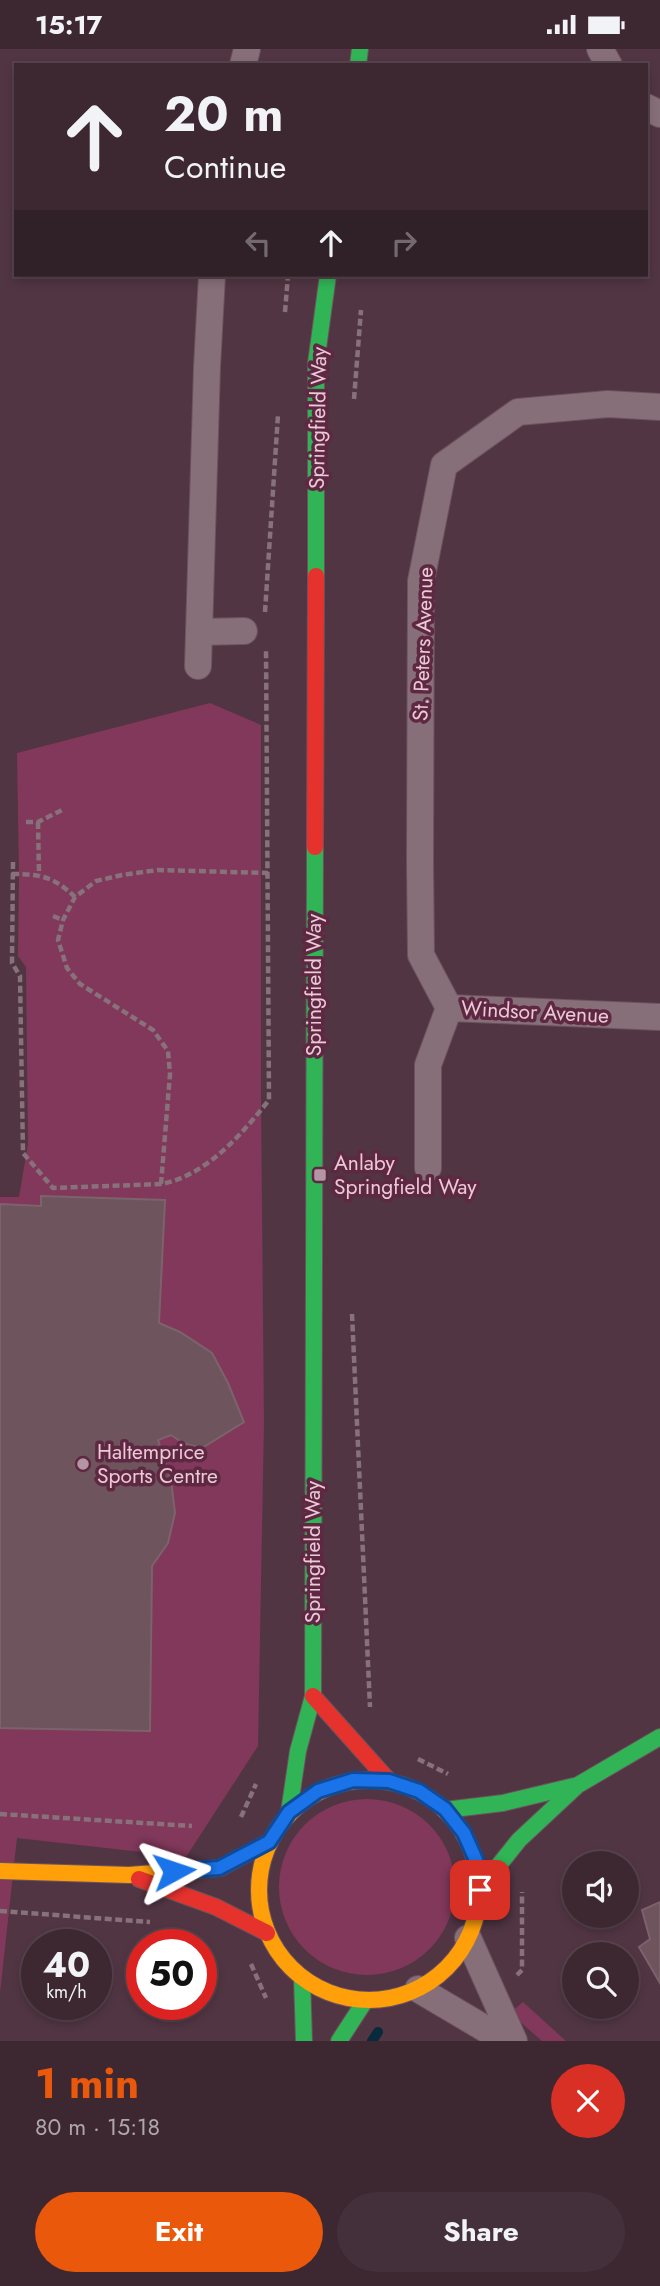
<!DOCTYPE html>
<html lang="en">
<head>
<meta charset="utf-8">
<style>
	:root { --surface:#3d2832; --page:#44303a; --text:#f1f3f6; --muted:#ada6ac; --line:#56444d; --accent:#ea580c }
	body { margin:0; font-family:Jost,sans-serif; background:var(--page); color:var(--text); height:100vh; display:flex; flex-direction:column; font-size:26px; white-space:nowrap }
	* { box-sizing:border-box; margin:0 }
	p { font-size:23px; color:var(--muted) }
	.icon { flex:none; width:38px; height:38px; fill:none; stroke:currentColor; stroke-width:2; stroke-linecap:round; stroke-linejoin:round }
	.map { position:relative; height:1992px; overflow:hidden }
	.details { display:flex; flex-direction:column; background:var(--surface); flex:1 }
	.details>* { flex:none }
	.top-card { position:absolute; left:14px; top:14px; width:634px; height:214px; border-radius:0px; box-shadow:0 4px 10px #0003,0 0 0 2px var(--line); background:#3d2832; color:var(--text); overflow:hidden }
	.fabs { position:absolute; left:562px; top:1802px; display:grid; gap:14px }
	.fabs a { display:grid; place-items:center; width:77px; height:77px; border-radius:50%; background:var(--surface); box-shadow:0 4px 10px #0003,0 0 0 2px var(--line); font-size:35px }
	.speed { position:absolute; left:21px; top:1880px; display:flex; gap:14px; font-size:35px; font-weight:700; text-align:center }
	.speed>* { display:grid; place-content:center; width:91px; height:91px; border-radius:50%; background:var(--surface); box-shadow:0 4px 10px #0003,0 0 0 2px var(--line); line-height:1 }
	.speed small { font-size:18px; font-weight:400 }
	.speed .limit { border:10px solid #d22; background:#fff; color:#111 }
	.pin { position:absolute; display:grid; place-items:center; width:60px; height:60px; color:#fff; margin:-30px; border-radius:14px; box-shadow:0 4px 10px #0006 }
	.me { position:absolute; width:77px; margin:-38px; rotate:85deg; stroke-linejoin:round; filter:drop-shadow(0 0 5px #0008) }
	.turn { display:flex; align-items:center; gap:24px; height:147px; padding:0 35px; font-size:32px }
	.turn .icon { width:91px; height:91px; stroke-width:2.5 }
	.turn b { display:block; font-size:49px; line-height:60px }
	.lanes { display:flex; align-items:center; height:66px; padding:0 35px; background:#0003; justify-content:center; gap:35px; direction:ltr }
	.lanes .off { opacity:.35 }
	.round { display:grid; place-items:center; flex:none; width:74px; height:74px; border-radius:37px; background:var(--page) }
	.headline { display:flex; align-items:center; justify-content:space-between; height:119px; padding:0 35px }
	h1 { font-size:42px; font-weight:700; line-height:52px; color:var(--accent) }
	.action { display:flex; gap:14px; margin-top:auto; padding:14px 35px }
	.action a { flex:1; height:80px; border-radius:42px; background:var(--accent); color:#fff; font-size:28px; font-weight:700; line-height:80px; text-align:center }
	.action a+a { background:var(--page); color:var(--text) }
	.status { display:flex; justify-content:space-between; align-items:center; height:49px; padding:0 35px; background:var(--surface); direction:ltr }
	.status svg { height:19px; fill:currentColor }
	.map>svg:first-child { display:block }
	.green { fill:#81385b }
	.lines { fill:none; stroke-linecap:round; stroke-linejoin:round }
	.stream { stroke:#072a3d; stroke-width:10 }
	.building { fill:#6e545c; stroke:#7c636b; stroke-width:2 }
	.street-casing { stroke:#6c525e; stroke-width:28 }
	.fast-casing { stroke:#6c525e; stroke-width:18 }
	.slow-casing { stroke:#6c525e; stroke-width:18 }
	.jam-casing { stroke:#6c525e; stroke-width:18 }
	.path { stroke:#87717b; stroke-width:4.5; stroke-dasharray:7 3.5; stroke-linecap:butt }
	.street { stroke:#876f79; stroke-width:26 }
	.fast { stroke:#30b455; stroke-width:16 }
	.slow { stroke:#ff9f0a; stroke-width:16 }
	.jam { stroke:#e5322d; stroke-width:16 }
	.route-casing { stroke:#114b97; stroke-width:18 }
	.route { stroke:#1a73e8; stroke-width:12 }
	.poi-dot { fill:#b595a3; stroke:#5e2842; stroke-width:2.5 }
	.labels { text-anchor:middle; stroke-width:7; stroke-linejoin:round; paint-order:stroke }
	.street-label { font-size:21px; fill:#ebc9d6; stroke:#5e2842 }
	.poi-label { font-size:21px; fill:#ebc9d6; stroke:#5e2842; text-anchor:start }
</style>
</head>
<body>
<div class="status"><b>15:17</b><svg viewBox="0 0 49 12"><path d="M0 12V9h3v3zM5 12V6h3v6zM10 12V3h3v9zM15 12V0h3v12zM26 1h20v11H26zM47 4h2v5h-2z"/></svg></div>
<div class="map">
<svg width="660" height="1992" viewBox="0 0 660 1992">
	<rect width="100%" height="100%" fill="#513543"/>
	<g class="green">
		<polygon points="210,654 261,676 261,1050 264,1374 258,1697 186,1808 17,1789 0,1944 0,1148 19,1148 28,1095 26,918 18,907 19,825 17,704 0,709 17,704"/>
		<circle cx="367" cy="1838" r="88"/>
		<polygon points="523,1953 566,1992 542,1992 510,1964"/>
	</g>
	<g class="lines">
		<polyline class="stream" points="372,1992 378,1983"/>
	</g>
	<g class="building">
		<polygon points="41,1147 165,1151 159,1274 180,1283 212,1304 228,1334 244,1373 202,1399 183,1394 171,1386 158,1391 171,1431 175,1464 168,1494 152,1517 150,1682 0,1679 0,1155 41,1157"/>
		<polygon points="660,1853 660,1934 639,1898 650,1890 642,1861"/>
	</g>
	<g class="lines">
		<g class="street-casing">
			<g id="street">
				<polyline points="600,0 609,16"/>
				<polyline points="243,16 247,0"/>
				<polyline points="646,58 660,65"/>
				<polyline points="199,583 244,582"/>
				<polyline points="198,617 207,318 212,226"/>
				<polyline points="449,959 421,906 420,813 421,532 444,416 518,363 608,355 660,358"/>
				<polyline points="428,1119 428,1016 449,959 660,968"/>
				<polyline points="468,1889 514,1992"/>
				<polyline points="418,1940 506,1992"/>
			</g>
		</g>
		<g class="fast-casing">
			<g id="fast">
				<polyline points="358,16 360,0"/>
				<polyline points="316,527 316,314 328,226"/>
				<polyline points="445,1761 503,1754 574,1737"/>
				<polyline points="289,1763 298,1702 313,1647 315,798"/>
				<polyline points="479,1841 519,1791 578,1736 660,1688"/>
				<polyline points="302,1929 304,1992"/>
				<polyline points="339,1992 365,1952"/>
			</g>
		</g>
		<g class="slow-casing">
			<g id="slow">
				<circle cx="369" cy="1841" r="110"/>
				<polyline points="0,1822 129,1826 220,1819 269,1793"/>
			</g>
		</g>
		<g class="jam-casing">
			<g id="jam">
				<polyline points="315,798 316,527"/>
				<polyline points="313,1647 389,1732"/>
				<polyline points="139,1830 216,1858 267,1884"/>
			</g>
		</g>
		<g class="path">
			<polyline points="285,263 288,226"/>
			<polyline points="354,350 361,261"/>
			<polyline points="265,563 278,366"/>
			<polyline points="26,773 38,773 62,761"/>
			<polyline points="38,773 39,826"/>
			<path d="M13,813L12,914L20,927L23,1104L53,1139L161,1135C206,1127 242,1085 269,1051L266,600"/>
			<path d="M12,825C41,825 54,828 75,848"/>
			<polyline points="53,867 63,871"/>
			<polyline points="161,1135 170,1025 168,1002 153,981 80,935 67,919 58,891 63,871 75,848 96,832 122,826 158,821 268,824"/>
			<polyline points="352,1265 370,1658"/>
			<polyline points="418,1710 448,1725"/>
			<polyline points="0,1765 192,1777"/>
			<polyline points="241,1768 256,1735"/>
			<polyline points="0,1862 150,1873"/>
			<polyline points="251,1915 266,1949"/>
			<polyline points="517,1926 522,1921 522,1843"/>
		</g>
		<use href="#street" class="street"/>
		<use href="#fast" class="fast"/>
		<use href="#slow" class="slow"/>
		<use href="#jam" class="jam"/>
	</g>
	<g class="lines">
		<g class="route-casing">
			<polyline id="route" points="174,1822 219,1819 269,1793 289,1763 318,1742 353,1731 389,1732 419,1742 445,1760 464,1784 476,1811 480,1841"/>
		</g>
		<use href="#route" class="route"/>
	</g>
	<g class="poi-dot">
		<rect x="313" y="1119" width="14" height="14" rx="3.5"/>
		<circle cx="83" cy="1415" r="7"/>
	</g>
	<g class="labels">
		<g class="street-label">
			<text transform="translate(318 369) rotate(-89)" y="7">Springfield Way</text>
			<text transform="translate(423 595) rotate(-88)" y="7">St. Peters Avenue</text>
			<text transform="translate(314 936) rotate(-90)" y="7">Springfield Way</text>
			<text transform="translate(535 963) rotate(3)" y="7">Windsor Avenue</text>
			<text transform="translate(313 1503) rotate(-90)" y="7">Springfield Way</text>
		</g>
		<g class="poi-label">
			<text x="334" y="1121">Anlaby<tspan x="334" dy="24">Springfield Way</tspan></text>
			<text x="97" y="1410">Haltemprice<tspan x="97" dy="24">Sports Centre</tspan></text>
		</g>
	</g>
</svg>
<div class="fabs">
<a><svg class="icon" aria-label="sound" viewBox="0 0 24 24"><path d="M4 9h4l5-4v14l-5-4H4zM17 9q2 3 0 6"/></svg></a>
<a><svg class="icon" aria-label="search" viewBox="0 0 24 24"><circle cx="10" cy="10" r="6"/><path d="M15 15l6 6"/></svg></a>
</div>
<div class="speed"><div>40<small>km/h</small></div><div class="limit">50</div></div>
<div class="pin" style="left:480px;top:1841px;background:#d93025"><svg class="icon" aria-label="arrive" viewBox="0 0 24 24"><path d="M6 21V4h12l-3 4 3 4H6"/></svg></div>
<svg class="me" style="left:174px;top:1822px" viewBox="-20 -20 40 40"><path d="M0-17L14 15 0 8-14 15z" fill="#1a73e8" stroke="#fff" stroke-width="4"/></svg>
<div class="top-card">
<div class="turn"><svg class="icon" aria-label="ahead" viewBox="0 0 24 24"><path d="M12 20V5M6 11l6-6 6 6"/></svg><div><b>20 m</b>Continue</div></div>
<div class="lanes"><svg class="icon off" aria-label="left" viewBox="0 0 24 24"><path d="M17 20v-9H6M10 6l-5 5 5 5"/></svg><svg class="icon" aria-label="ahead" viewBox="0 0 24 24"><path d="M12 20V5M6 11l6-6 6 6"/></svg><svg class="icon off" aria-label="right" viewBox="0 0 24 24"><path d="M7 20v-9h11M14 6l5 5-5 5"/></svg></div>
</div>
</div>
<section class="details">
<div class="headline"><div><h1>1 min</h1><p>80 m · 15:18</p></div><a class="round" style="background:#d93025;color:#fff"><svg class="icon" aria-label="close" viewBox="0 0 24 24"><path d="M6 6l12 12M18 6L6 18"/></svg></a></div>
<div class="action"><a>Exit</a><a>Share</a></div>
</section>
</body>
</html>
